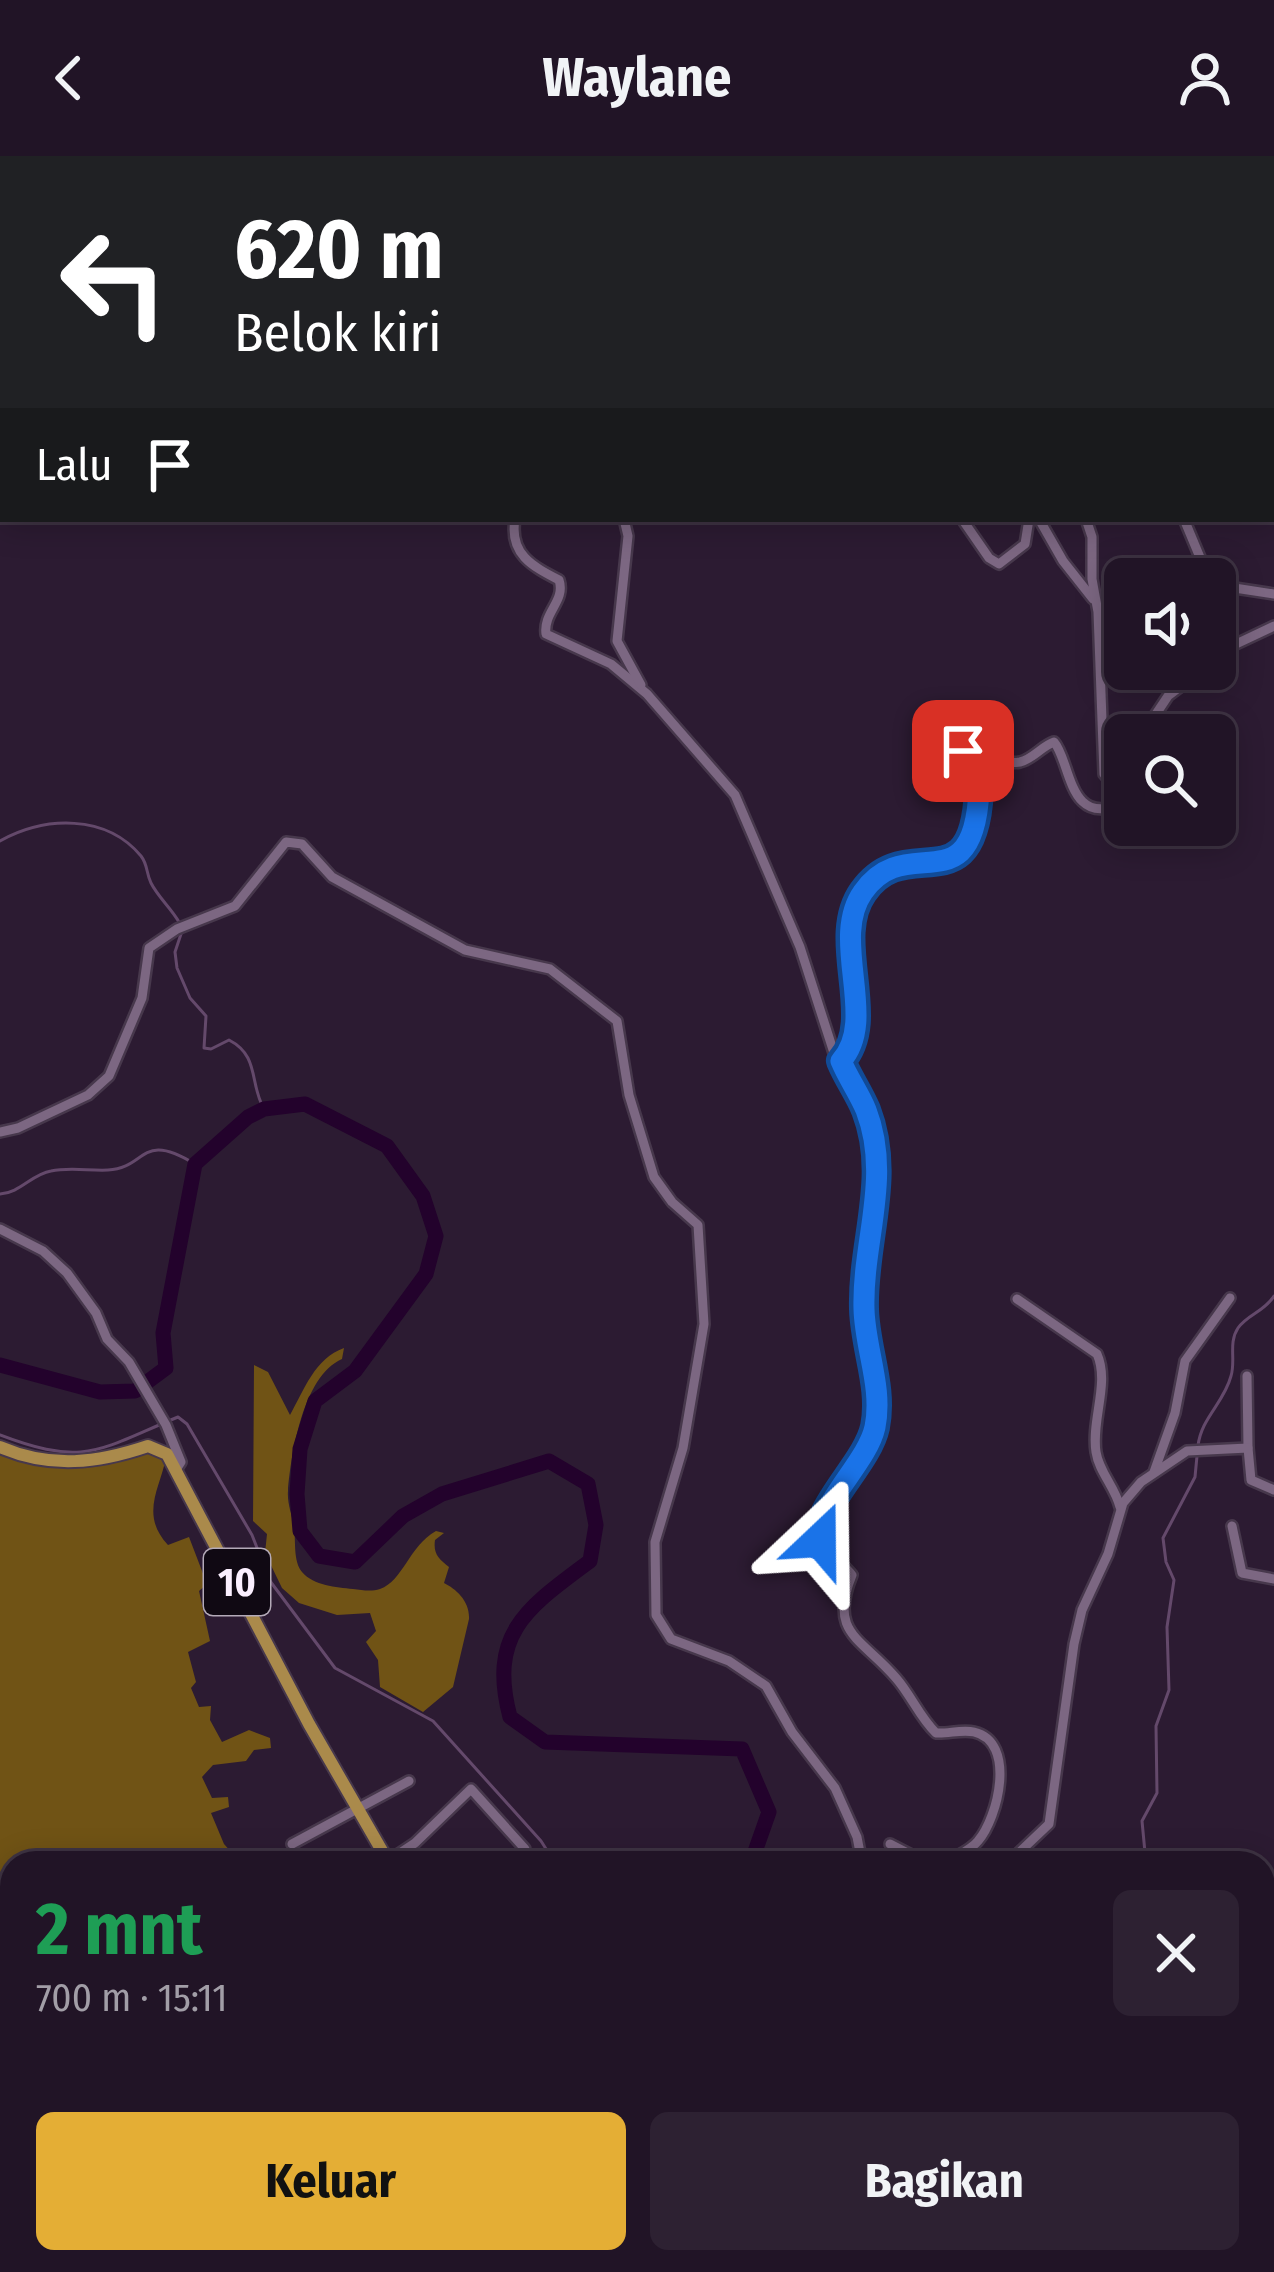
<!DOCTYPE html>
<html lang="id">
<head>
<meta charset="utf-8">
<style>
	:root { --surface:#211426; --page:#2d2132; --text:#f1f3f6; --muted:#a29ea7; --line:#3e3343; --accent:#e4ae35 }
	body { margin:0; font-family:"Fira Sans Condensed",sans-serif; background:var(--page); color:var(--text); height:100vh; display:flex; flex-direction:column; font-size:45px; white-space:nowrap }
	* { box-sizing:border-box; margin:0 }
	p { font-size:39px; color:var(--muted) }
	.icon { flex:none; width:66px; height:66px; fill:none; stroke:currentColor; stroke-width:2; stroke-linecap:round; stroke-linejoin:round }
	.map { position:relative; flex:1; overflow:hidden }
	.drawer { position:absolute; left:0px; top:1695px; width:1275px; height:423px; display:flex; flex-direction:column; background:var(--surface); border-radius:36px 36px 0 0; box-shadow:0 6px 30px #0003,0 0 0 3px var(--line) }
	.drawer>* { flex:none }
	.top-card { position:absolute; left:0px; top:0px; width:1275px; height:366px; box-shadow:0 6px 30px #0003,0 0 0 3px var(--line); background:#202124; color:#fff; overflow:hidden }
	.tools { position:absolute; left:1104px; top:402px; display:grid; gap:24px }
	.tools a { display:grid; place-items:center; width:132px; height:132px; border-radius:18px; background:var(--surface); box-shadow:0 6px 30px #0003,0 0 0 3px var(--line); font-size:60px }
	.pin { position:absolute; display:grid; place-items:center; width:102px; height:102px; color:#fff; margin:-51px; border-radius:24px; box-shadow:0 6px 18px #0006 }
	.me { position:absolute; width:132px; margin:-66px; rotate:23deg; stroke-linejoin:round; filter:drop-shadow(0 0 9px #0008) }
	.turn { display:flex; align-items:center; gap:42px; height:252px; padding:0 36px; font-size:54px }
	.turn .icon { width:156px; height:156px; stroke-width:2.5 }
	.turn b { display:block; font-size:84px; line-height:102px }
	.then { display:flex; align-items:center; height:114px; padding:0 36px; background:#0003; gap:24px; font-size:45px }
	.round { display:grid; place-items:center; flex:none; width:126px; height:126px; border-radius:18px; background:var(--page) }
	.overview { display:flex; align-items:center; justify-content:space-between; height:204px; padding:0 36px }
	h1 { font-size:72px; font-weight:700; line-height:90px; color:#1e9e55 }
	.primary-button { display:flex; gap:24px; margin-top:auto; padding:24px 36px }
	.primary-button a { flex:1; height:138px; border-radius:18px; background:var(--accent); color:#111; font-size:48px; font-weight:700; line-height:138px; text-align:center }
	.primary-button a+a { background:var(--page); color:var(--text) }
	header { display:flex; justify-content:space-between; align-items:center; height:156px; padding:0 36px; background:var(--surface); font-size:54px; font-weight:700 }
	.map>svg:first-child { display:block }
	.forest { fill:#705315 }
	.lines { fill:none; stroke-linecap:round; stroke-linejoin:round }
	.stream { stroke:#64496b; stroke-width:3 }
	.river { stroke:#23022c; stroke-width:15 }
	.minor-casing { stroke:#47384c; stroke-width:14 }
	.highway-casing { stroke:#47384c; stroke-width:16 }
	.minor { stroke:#7c6782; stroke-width:9 }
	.highway { stroke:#aa8a4b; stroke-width:12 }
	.route-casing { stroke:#114b97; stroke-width:30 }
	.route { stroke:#1a73e8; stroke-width:21 }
	.labels { text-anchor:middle; stroke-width:12; stroke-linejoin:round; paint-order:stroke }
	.shield { fill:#100913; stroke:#b4aab8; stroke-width:3 }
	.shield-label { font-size:39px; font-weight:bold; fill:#fbefff }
</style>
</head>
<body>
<header><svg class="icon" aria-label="back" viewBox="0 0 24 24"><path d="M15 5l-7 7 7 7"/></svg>Waylane<svg class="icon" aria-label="person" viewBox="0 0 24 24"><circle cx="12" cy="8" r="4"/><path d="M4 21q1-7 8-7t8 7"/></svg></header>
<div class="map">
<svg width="1274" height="2116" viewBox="0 0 1274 2116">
	<rect width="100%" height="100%" fill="#2c1b32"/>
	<g class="forest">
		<path d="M344,1192L342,1203C303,1220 291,1298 288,1335C287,1347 292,1359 294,1371C296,1385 293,1405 302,1416C314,1430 336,1431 353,1433C362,1434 371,1436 380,1433C403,1425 409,1390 436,1375L444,1377L435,1384C433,1398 439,1403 449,1411L444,1427C456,1433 470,1445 469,1463L453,1531L423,1556L380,1531L378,1504L366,1486L376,1475L370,1457L337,1459L299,1447L282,1432L265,1397L267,1378L253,1365L254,1209L268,1216L290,1259C304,1234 315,1202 344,1192Z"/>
		<path d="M144,1295L166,1301C161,1331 139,1358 168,1389L189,1381L207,1428L199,1435L210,1485L188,1496L196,1526L191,1532L199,1551L211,1550L210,1564L222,1586L249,1574L270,1582L271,1592L254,1594L246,1605L213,1609L202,1621L212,1642L228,1641L229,1651L211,1657L224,1688L241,1707H12V1815L0,1821V1296L72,1312Z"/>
		<polygon points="0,1996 8,2001 12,2012 12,2106 241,2108 234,2116 0,2116"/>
	</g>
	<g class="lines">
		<g class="stream">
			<path d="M0,685C45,660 106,658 141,700C148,709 146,717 151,727C158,741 171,752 179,766"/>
			<path d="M182,775L175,796L177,812L190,842L206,860L204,892L211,893L229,884C260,900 249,927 264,953"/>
			<path d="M0,1038C20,1037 32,1018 51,1015C69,1011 90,1015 108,1014C147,1012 140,974 195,1008"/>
			<path d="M0,1279C86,1312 100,1293 178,1261L187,1268L252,1379L270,1425L335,1512L433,1565L541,1685L555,1707"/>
			<path d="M1198,1290C1201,1262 1224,1247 1231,1220C1236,1204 1228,1187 1238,1172C1248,1158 1264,1156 1274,1140"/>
			<polyline points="1146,1707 1142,1665 1157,1637 1156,1570 1169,1534 1167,1471 1174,1424 1166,1406 1163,1382 1195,1321 1197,1300"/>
			<polyline points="1263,1747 1274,1751"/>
			<polyline points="716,2106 724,2116"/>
		</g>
		<g class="river">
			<path d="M0,1209L100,1236L135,1235L166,1212L163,1177L195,1008L248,961L264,953L305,948L387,990L423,1040L436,1080L426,1118L355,1215L315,1245L300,1293L297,1338L300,1375L319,1400L355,1406L403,1360L442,1338L549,1305L588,1328L596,1369L590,1405C527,1452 488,1477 510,1561L545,1586L742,1593L769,1656L751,1707"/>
			<polyline points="968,2116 969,2106"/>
		</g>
		<g class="minor-casing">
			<g id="minor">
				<polyline points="372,0 372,3"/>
				<polyline points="1154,3 1154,0"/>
				<path d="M515,363C509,398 532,410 559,424C566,445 543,456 546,478L611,508L647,538L735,639L800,791L834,897L866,954L878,1015L864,1151L876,1233L875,1272L864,1299L819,1370C820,1393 839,1403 852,1419C828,1478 862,1482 896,1522C911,1539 920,1562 936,1577C948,1578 962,1573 974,1576C1017,1586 998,1662 978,1685C971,1694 956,1700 946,1707"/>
				<polyline points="624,363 628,380 617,485 641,529"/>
				<polyline points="962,363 989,402 999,408 1025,388 1029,363"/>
				<polyline points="1039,363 1063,405 1093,443"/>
				<polyline points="1184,363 1209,423"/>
				<polyline points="1215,429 1274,438"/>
				<polyline points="1215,504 1234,489 1274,470"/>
				<polyline points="1142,579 1168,540 1204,513"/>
				<polyline points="1104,598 1125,595"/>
				<path d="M841,905C879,862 829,784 863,736C907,674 975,751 979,635L960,605L963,595C987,591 999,610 1020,606C1033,603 1042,590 1054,586C1071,605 1068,673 1122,647V639L1104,618L1098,456L1092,423V381L1086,363"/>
				<polyline points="0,976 18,972 88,939 109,920 142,842 149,792 177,773 235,750 286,686 302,688 332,721 465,794 550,813 617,865 629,939 654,1021 672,1046 698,1069 704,1168 683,1292 655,1386 656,1459 671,1483 729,1505 766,1530 792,1576 835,1632 857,1681 862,1707"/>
				<polyline points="0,1073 43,1095 67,1117 96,1157 107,1183 129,1206 166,1269 181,1306 177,1312"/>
				<path d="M1017,1143L1097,1198C1110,1227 1091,1264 1096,1296C1099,1316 1115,1331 1120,1351"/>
				<polyline points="1247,1220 1248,1292"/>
				<polyline points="1154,1316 1175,1257 1185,1205 1230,1142"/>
				<polyline points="1232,1370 1242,1417 1274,1423"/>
				<polyline points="292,1688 409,1625"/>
				<polyline points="890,1688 927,1707"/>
				<polyline points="388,1705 415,1687 471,1633 525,1693 525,1701 516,1707"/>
				<polyline points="1008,1707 1049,1668 1074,1488 1082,1454 1108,1398 1123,1347 1141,1326 1187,1295 1248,1292 1251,1324 1274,1334"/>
				<polyline points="537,2106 558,2116"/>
				<polyline points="431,2116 434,2106"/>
			</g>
		</g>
		<g class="highway-casing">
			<g id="highway">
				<path d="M0,1291C51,1313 98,1307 148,1290L167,1298L309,1568L389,1707"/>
				<polyline points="652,2106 660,2116"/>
			</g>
		</g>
		<use href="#minor" class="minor"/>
		<use href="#highway" class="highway"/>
	</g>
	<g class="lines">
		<g class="route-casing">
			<path id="route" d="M820,1384C815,1350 867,1308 875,1271C883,1231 865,1193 864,1153C862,1085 892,1021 866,954C859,937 848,922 841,905C879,863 829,784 863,736C907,673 973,752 979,635L960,605L963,595"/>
		</g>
		<use href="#route" class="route"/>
	</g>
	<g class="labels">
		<rect class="shield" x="204" y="1393" width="66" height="66" rx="9"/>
		<g class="shield-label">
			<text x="237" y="1440">10</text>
		</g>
	</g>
</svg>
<div class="tools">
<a><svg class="icon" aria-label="sound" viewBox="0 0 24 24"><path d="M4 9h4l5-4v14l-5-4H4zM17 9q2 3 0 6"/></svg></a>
<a><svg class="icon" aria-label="search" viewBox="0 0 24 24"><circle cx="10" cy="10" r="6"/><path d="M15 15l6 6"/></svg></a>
</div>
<div class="pin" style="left:963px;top:595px;background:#d93025"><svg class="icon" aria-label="arrive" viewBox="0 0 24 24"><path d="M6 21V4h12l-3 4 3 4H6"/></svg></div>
<svg class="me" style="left:820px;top:1384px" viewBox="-20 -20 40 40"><path d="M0-17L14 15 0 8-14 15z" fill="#1a73e8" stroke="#fff" stroke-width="4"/></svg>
<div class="top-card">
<div class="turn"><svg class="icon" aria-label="left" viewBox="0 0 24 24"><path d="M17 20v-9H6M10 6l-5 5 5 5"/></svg><div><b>620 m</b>Belok kiri</div></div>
<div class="then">Lalu<svg class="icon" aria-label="arrive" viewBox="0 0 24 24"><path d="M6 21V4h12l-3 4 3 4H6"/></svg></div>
</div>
<section class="drawer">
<div class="overview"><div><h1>2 mnt</h1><p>700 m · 15:11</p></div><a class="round"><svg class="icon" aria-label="close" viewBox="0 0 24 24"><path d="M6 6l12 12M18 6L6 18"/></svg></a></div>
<div class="primary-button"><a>Keluar</a><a>Bagikan</a></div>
</section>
</div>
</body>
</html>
